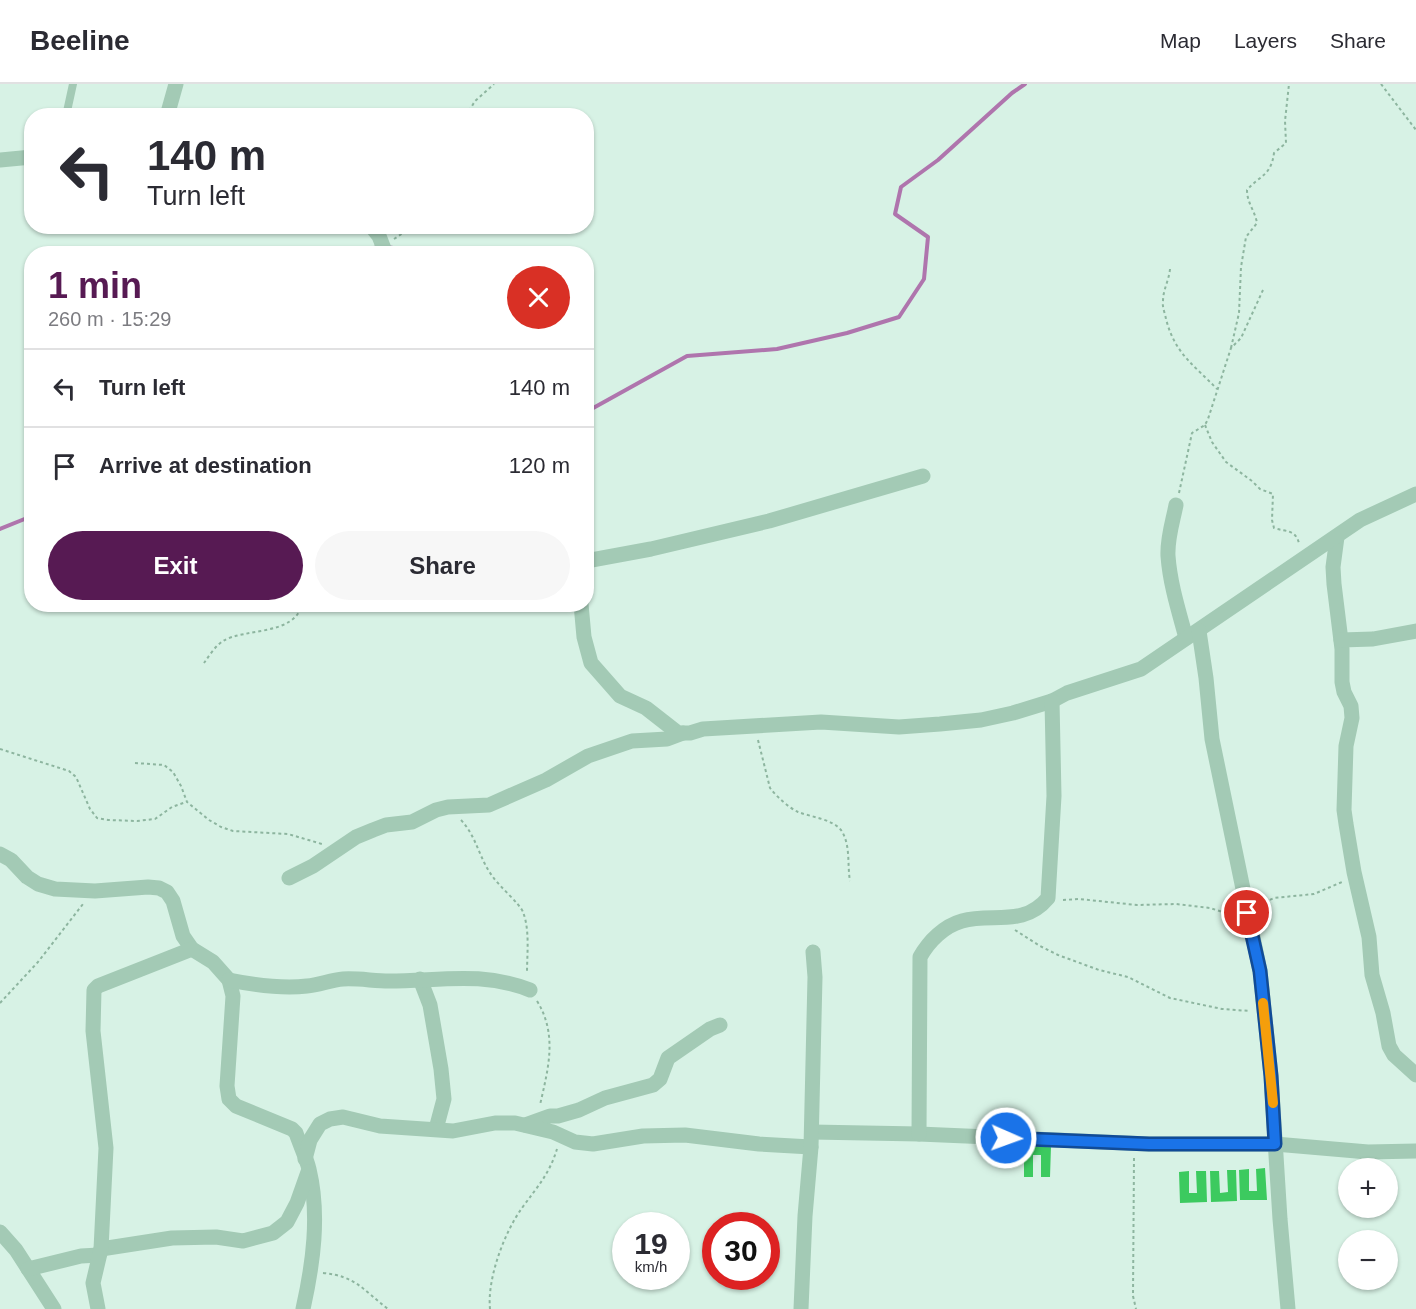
<!DOCTYPE html>
<html lang="en">
<head>
<meta charset="utf-8">
<style>
	:root { --surface:#fff; --page:#f7f7f7; --text:#2b2b33; --muted:#7c7c81; --line:#e1e1e2; --accent:#571a53 }
	body { margin:0; font-family:Arial,sans-serif; background:var(--page); color:var(--text); height:100vh; display:flex; flex-direction:column; font-size:22px; white-space:nowrap }
	* { box-sizing:border-box; margin:0 }
	p { font-size:20px; color:var(--muted) }
	.icon { flex:none; width:33px; height:33px; fill:none; stroke:currentColor; stroke-width:2; stroke-linecap:round; stroke-linejoin:round }
	.map { position:relative; flex:1; overflow:hidden }
	.drawer { position:absolute; left:24px; top:162px; width:570px; height:366px; display:flex; flex-direction:column; background:var(--surface); border-radius:24px; box-shadow:0 2px 4px #0004 }
	.drawer>* { flex:none }
	.guide { position:absolute; left:24px; top:24px; width:570px; height:126px; border-radius:24px; box-shadow:0 2px 4px #0004; background:#fff; color:var(--text); overflow:hidden }
	.fabs { position:absolute; left:1338px; top:1074px; display:grid; gap:12px }
	.fabs a { display:grid; place-items:center; width:60px; height:60px; border-radius:50%; background:var(--surface); box-shadow:0 2px 4px #0004; font-size:30px }
	.speed { position:absolute; left:612px; top:1128px; display:flex; gap:12px; font-size:30px; font-weight:700; text-align:center }
	.speed>* { display:grid; place-content:center; width:78px; height:78px; border-radius:50%; background:var(--surface); box-shadow:0 2px 4px #0004; line-height:1 }
	.speed small { font-size:15px; font-weight:400 }
	.speed .limit { border:9px solid #d22; background:#fff; color:#111 }
	.pin { position:absolute; display:grid; place-items:center; width:51px; height:51px; color:#fff; margin:-26px; border:3px solid #fff; border-radius:50%; box-shadow:0 2px 6px #0007 }
	.me { position:absolute; width:66px; margin:-33px; rotate:92deg; stroke-linejoin:round; filter:drop-shadow(0 0 4px #0008) }
	.turn { display:flex; align-items:center; gap:21px; height:126px; padding:0 24px; font-size:27px }
	.turn .icon { width:78px; height:78px; stroke-width:2.5 }
	.turn b { display:block; font-size:42px; line-height:51px }
	.round { display:grid; place-items:center; flex:none; width:63px; height:63px; border-radius:32px; background:var(--page) }
	.overview { display:flex; align-items:center; justify-content:space-between; height:102px; padding:0 24px }
	h1 { font-size:36px; font-weight:700; line-height:45px; color:var(--accent) }
	.primary-button { display:flex; gap:12px; margin-top:auto; padding:12px 24px }
	.primary-button a { flex:1; height:69px; border-radius:36px; background:var(--accent); color:#fff; font-size:24px; font-weight:700; line-height:69px; text-align:center }
	.primary-button a+a { background:var(--page); color:var(--text) }
	ul { padding:0; list-style:none }
	li { display:flex; align-items:center; gap:18px; height:78px; padding:0 24px; border-top:2px solid var(--line) }
	li div { flex:1 }
	li b { display:block; font-size:22px }
	li em { font-style:normal }
	header { display:flex; align-items:center; gap:36px; box-sizing:border-box; height:84px; padding:0 30px; background:var(--surface); border-bottom:2px solid var(--line) }
	header strong { font-size:28px }
	nav { display:flex; gap:33px; margin-inline-start:auto; font-size:21px }
	.map>svg:first-child { display:block }
	.lines { fill:none; stroke-linecap:round; stroke-linejoin:round }
	.stream { stroke:#af75ad; stroke-width:4 }
	.building { fill:#3cca5f }
	.path { stroke:#8db59f; stroke-width:2; stroke-dasharray:3 3; stroke-linecap:butt }
	.service { stroke:#a3cab5; stroke-width:8 }
	.minor { stroke:#a3cab5; stroke-width:15 }
	.route-casing { stroke:#114b97; stroke-width:15 }
	.route { stroke:#1a73e8; stroke-width:10 }
	.slow { stroke:#f59e0b; stroke-width:10 }
</style>
</head>
<body>
<header>
<strong>Beeline</strong>
<nav><a>Map</a><a>Layers</a><a>Share</a></nav>
</header>
<div class="map">
<svg width="1416" height="1225" viewBox="0 0 1416 1225">
	<rect width="100%" height="100%" fill="#d7f2e5"/>
	<g class="lines">
		<g class="stream">
			<polyline points="387,163 428,170"/>
			<polyline points="335,170 380,163"/>
			<polyline points="586,328 687,272 777,265 847,249 899,233 924,195 928,153 895,130 901,103 938,76 1012,9 1025,0"/>
			<polyline points="0,445 32,432"/>
		</g>
	</g>
	<g class="building">
		<polygon points="1024,1062 1051,1062 1050,1093 1041,1093 1041,1071 1033,1071 1033,1093 1024,1093"/>
		<polygon points="1265,1084 1267,1116 1240,1116 1239,1086 1249,1085 1249,1107 1257,1107 1256,1085"/>
		<polygon points="1227,1086 1236,1086 1237,1117 1211,1118 1210,1087 1219,1087 1220,1109 1228,1108"/>
		<polygon points="1189,1087 1189,1109 1197,1109 1196,1087 1206,1087 1207,1118 1180,1119 1179,1088"/>
	</g>
	<g class="lines">
		<g class="path">
			<polyline points="1381,0 1416,46"/>
			<polyline points="466,32 475,17 494,0"/>
			<polyline points="394,155 406,147 418,142"/>
			<path d="M1170,185C1169,196 1163,206 1163,217C1162,223 1165,229 1166,235C1175,270 1194,281 1217,305"/>
			<path d="M1231,264L1239,229L1241,183L1246,153L1257,139C1255,127 1247,119 1247,106C1260,91 1271,92 1274,69L1286,59L1285,37L1289,0"/>
			<path d="M1205,341L1212,358L1226,378L1252,397L1260,405L1273,410L1272,436L1274,444C1286,448 1295,445 1299,459"/>
			<polyline points="1179,409 1192,349 1205,341 1208,335 1231,264 1241,254 1263,206"/>
			<path d="M204,579C209,572 215,562 223,557C244,544 295,552 302,520"/>
			<path d="M758,656L770,704C777,713 788,723 798,728C811,733 832,735 841,746C851,761 847,780 850,797"/>
			<polyline points="0,665 69,687 76,693 90,725 97,734 108,736 137,737 155,735 172,723 186,718"/>
			<polyline points="135,679 164,681 173,688 181,702 187,718 209,736 221,743 233,747 288,750 322,760"/>
			<path d="M461,736C477,753 479,775 493,793C499,802 520,820 523,828C530,846 527,870 527,889"/>
			<polyline points="1063,816 1079,815 1137,821 1176,820 1210,824 1235,832"/>
			<polyline points="1259,821 1274,814 1314,810 1342,798"/>
			<polyline points="1015,846 1040,862 1058,871 1099,886 1128,893 1170,914 1222,925 1250,927"/>
			<path d="M537,917C558,951 548,985 540,1021"/>
			<polyline points="0,919 38,878 83,820"/>
			<polyline points="1134,1074 1133,1212 1136,1225"/>
			<path d="M323,1189C356,1192 363,1206 388,1225"/>
			<path d="M490,1225C487,1195 504,1149 522,1124C537,1103 549,1091 557,1065"/>
		</g>
		<polyline class="service" points="66,32 73,0"/>
		<g class="minor">
			<polyline points="167,32 176,0"/>
			<polyline points="0,76 32,73"/>
			<polyline points="371,142 379,152 386,170"/>
			<path d="M1176,421C1173,437 1167,454 1168,472C1170,500 1179,528 1186,554"/>
			<polyline points="1337,453 1333,483 1334,500 1342,565 1342,598 1344,608 1351,622 1352,634 1346,662 1344,726 1346,740 1354,788 1369,853 1372,891 1383,929 1389,962 1394,971 1416,991"/>
			<polyline points="586,477 651,465 769,437 923,392"/>
			<polyline points="581,520 584,553 591,579 620,612 646,624 678,649 690,649 703,645 821,638 899,643 940,640 981,636 1013,629 1052,617 1067,609 1141,585 1360,436 1416,410"/>
			<polyline points="1199,547 1206,594 1212,655 1260,887 1271,992 1280,1135 1288,1225"/>
			<polyline points="1341,556 1373,555 1416,547"/>
			<path d="M0,770L11,776L27,793L38,800L55,805L95,807L148,803L159,804L167,808L173,817L183,852L192,865L213,878L229,896L233,912L227,1002L229,1015L236,1022L292,1045L296,1049C300,1061 306,1073 309,1085C320,1131 313,1180 303,1225"/>
			<polyline points="289,794 313,782 356,753 373,746 386,741 412,738 436,726 448,723 489,721 546,696 588,672 632,657 667,655 683,649"/>
			<polyline points="420,895 430,921 441,985 444,1015 436,1045"/>
			<path d="M229,896C254,901 281,905 307,902C319,901 331,896 343,895C358,894 374,897 389,897C439,897 482,887 530,906"/>
			<polyline points="525,1041 550,1032 558,1032 579,1026 605,1014 653,1001 660,995 668,974 710,945 720,941"/>
			<polyline points="812,1048 919,1050 1149,1060 1275,1060 1368,1068 1416,1067"/>
			<path d="M919,1050L920,873C929,857 944,842 962,837C992,828 1023,844 1048,814L1054,712L1052,617"/>
			<polyline points="305,1075 310,1056 320,1040 330,1035 343,1033 380,1042 453,1047 495,1039 515,1039 553,1048 575,1058 593,1060 643,1052 685,1051 759,1060 811,1063"/>
			<polyline points="0,1148 16,1166 54,1225"/>
			<polyline points="101,1165 172,1154 216,1153 243,1157 273,1149 287,1138 297,1119 308,1088"/>
			<polyline points="28,1185 81,1172 99,1171"/>
			<polyline points="98,1225 93,1199 101,1165 106,1064 93,947 94,906 98,902 192,865"/>
			<polyline points="801,1225 805,1132 811,1063 815,893 813,868"/>
		</g>
	</g>
	<g class="lines">
		<g class="route-casing">
			<polyline id="route" points="1006,1054 1149,1060 1275,1060 1271,992 1260,887 1247,829"/>
		</g>
		<use href="#route" class="route"/>
		<polyline class="slow" points="1263,919 1273,1019"/>
	</g>
</svg>
<div class="fabs">
<a>+</a>
<a>−</a>
</div>
<div class="speed"><div>19<small>km/h</small></div><div class="limit">30</div></div>
<div class="pin" style="left:1247px;top:829px;background:#d93025"><svg class="icon" aria-label="arrive" viewBox="0 0 24 24"><path d="M6 21V4h12l-3 4 3 4H6"/></svg></div>
<svg class="me" style="left:1006px;top:1054px" viewBox="-20 -20 40 40"><circle r="17" fill="#1a73e8" stroke="#fff" stroke-width="3"/><path d="M0-11L8 9 0 5-8 9z" fill="#fff"/></svg>
<div class="guide">
<div class="turn"><svg class="icon" aria-label="left" viewBox="0 0 24 24"><path d="M17 20v-9H6M10 6l-5 5 5 5"/></svg><div><b>140 m</b>Turn left</div></div>
</div>
<section class="drawer">
<div class="overview"><div><h1>1 min</h1><p>260 m · 15:29</p></div><a class="round" style="background:#d93025;color:#fff"><svg class="icon" aria-label="close" viewBox="0 0 24 24"><path d="M6 6l12 12M18 6L6 18"/></svg></a></div>
<ul>
<li><svg class="icon" aria-label="left" viewBox="0 0 24 24"><path d="M17 20v-9H6M10 6l-5 5 5 5"/></svg><div><b>Turn left</b></div><em>140 m</em></li>
<li><svg class="icon" aria-label="arrive" viewBox="0 0 24 24"><path d="M6 21V4h12l-3 4 3 4H6"/></svg><div><b>Arrive at destination</b></div><em>120 m</em></li>
</ul>
<div class="primary-button"><a>Exit</a><a>Share</a></div>
</section>
</div>
</body>
</html>
